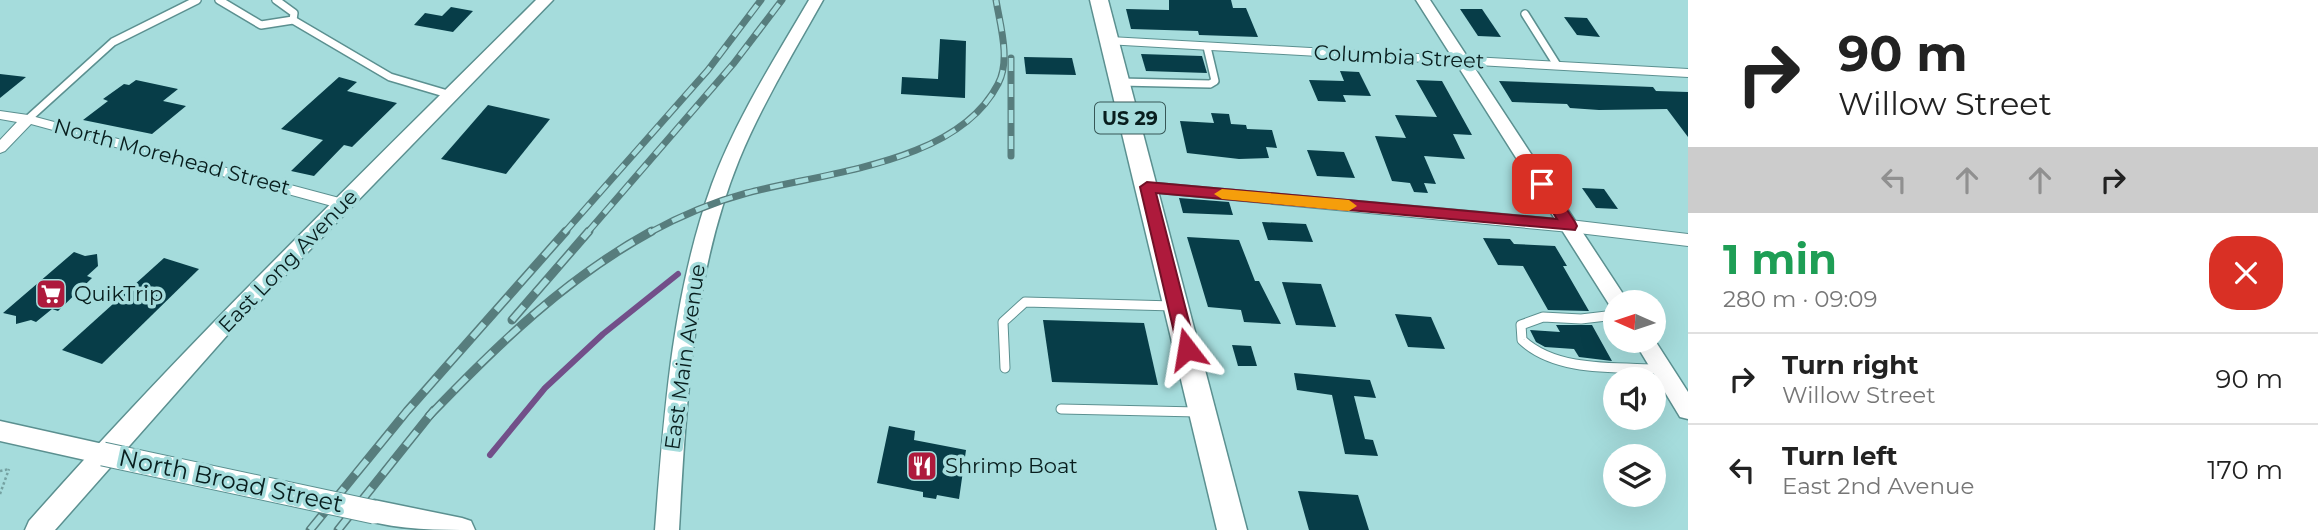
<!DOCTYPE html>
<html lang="en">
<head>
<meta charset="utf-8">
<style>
	:root { --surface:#fff; --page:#f6f6f6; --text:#222; --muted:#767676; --line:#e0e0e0 }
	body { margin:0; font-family:Montserrat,sans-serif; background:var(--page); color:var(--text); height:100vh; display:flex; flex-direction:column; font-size:26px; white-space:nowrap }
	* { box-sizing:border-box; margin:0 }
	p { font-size:23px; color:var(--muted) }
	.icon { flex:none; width:38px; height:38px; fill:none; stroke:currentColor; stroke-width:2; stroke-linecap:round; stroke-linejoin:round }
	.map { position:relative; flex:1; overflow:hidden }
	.side { display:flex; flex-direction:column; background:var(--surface); width:630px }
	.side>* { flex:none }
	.guide { background:#fff; color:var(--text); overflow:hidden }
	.needle { width:46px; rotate:273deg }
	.buttons { position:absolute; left:1603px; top:290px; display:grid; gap:14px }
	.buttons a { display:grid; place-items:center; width:63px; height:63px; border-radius:50%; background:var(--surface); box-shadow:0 7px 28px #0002; font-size:35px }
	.pin { position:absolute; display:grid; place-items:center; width:60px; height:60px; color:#fff; margin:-30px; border-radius:14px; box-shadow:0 4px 10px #0006 }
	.me { position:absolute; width:77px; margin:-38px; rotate:346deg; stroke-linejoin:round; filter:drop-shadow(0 0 5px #0008) }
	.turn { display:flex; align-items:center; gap:24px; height:147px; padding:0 35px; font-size:32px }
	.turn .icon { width:91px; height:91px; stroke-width:2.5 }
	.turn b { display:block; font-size:49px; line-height:60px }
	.lanes { display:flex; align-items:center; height:66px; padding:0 35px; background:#0003; justify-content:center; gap:35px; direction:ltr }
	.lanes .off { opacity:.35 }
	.round { display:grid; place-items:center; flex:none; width:74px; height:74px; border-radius:28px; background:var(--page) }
	.headline { display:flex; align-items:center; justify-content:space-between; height:119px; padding:0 35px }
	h1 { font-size:42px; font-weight:700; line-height:52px; color:#1e9e55 }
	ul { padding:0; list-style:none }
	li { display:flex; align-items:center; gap:21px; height:91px; padding:0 35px; border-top:2px solid var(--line) }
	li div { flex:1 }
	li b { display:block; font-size:26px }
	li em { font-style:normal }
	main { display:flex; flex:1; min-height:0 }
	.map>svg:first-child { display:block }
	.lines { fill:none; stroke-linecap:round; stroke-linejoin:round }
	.stream { stroke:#724f89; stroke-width:6 }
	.building { fill:#073d48 }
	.service-far1-casing { stroke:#5b9090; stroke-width:10 }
	.service-casing { stroke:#5b9090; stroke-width:11 }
	.minor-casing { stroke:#5b9090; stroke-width:2 }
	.tertiary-casing { stroke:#5b9090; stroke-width:3 }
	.secondary-casing { stroke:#5b9090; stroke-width:3 }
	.primary-casing { stroke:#5b9090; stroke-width:3 }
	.path { stroke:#75a2a2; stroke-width:2.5; stroke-dasharray:2.5 2.5; stroke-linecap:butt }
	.service-far1 { stroke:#fff; stroke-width:7 }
	.service { stroke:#fff; stroke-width:9 }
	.minor { fill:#fff; fill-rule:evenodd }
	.tertiary { fill:#fff; fill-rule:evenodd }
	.secondary { fill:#fff; fill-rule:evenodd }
	.primary { fill:#fff; fill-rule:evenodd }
	.rail-far1-casing { stroke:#577d7d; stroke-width:7 }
	.rail-casing { stroke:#577d7d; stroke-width:9 }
	.rail-far1 { stroke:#a5dcdc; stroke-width:4.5; stroke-dasharray:13; stroke-linecap:butt }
	.rail { stroke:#a5dcdc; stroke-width:6; stroke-dasharray:18; stroke-linecap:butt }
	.secondary-bridge-casing { stroke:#5b9090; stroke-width:25; stroke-linecap:butt }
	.secondary-bridge { stroke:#fff; stroke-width:23 }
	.route { fill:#ae1a3c; stroke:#711127; stroke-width:2 }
	.slow { fill:#f59e0b }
	.labels { text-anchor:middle; stroke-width:7; stroke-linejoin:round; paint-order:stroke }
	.shield { fill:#a5dcdc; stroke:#375757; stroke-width:2 }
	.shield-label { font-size:19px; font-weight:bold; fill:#081e1e }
	.street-label { font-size:21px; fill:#081e1e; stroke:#a5dcdc }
	.poi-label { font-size:21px; fill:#081e1e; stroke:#a5dcdc; text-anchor:start }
	.near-street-label { font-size:24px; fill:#081e1e; stroke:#a5dcdc }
</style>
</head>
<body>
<main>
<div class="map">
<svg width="1688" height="530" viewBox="0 0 1688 530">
	<rect width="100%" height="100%" fill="#a5dcdc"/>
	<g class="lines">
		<polyline class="stream" points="490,455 545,388 603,334 678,274"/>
	</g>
	<g class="building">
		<polygon points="1169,0 1231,0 1233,8 1246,8 1258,37 1199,35 1198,31 1131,29 1126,9 1169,10"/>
		<polygon points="451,7 473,11 453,32 414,25 425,13 442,16"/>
		<polygon points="1460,9 1482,9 1501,37 1478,36"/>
		<polygon points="1564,17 1587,18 1600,37 1577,35"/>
		<polygon points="940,39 966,41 965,98 901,94 902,77 938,79"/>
		<polygon points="1141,54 1202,56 1207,73 1146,71"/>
		<polygon points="1024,57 1072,58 1076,75 1026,74"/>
		<polygon points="1340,71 1359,72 1371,96 1343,95 1346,102 1318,101 1309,80 1344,81"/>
		<polygon points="0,74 26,77 0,98"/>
		<polygon points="339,77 357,82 347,91 397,103 352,147 344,145 314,176 291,171 323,140 281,129"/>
		<polygon points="136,80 178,89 163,101 186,106 152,134 83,120 108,101 103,99 124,84 129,85"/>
		<polygon points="1416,80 1442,81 1472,135 1453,134 1465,159 1424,156 1436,184 1424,183 1428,193 1414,192 1410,183 1392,181 1375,136 1406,138 1395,115 1437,117"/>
		<polygon points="1499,81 1653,87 1656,91 1688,92 1688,137 1667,109 1599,110 1570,108 1567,104 1512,102"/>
		<polygon points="488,105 550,119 506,174 441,159"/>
		<polygon points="1211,113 1229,114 1231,124 1246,125 1247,129 1272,130 1277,148 1266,147 1269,158 1239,159 1187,153 1180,121 1214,123"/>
		<polygon points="1307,150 1344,152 1355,178 1317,176"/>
		<polygon points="1582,188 1604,189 1618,209 1596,208"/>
		<polygon points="1179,198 1229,202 1233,215 1183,213"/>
		<polygon points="1262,222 1306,224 1313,242 1268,240"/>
		<polygon points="1187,237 1239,240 1255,281 1259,281 1281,324 1244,322 1241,310 1208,307"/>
		<polygon points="1483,238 1510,239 1514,244 1555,246 1567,266 1563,266 1589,311 1548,310 1523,266 1498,265"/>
		<polygon points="74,252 85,256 97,254 98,266 87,276 92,278 58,311 52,309 36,322 31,320 16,324 16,316 3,313"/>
		<polygon points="164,258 199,269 102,364 62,350"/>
		<polygon points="1282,282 1321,284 1336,327 1296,325"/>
		<polygon points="1395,314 1431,317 1445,349 1408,347"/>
		<polygon points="1043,320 1144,323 1158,385 1052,382"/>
		<polygon points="1556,325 1592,325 1612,361 1579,357 1574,349 1545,347 1536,342 1530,330 1560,332"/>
		<polygon points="1232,345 1251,346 1257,366 1238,366"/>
		<polygon points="1294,373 1370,380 1376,398 1354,396 1365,439 1373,440 1378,456 1345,454 1332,395 1297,390"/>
		<polygon points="889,426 915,431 914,440 966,450 959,499 937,495 936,499 923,497 923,492 877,483"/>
		<polygon points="1298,491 1358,495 1369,530 1309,530"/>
	</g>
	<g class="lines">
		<g class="service-far1-casing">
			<g id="service-far1">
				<polyline points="219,0 261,25 293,20 390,77 451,95"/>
				<polyline points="276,0 294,13 293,20"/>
				<polyline points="1525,14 1557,65"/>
				<polyline points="1120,82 1210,84 1215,81 1207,47"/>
				<polyline points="28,119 113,42 197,0"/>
			</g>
		</g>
		<g class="service-casing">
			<g id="service">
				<path d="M1615,315L1581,319L1543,317L1521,325L1522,340C1556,372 1615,367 1659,369"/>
				<polyline points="1005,368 1003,322 1025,302 1174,306"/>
				<polyline points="1061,409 1198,412"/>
			</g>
		</g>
		<g class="minor-casing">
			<g id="minor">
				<polygon points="1110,37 1688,69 1688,77 1106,44 1104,41"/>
				<polygon points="0,111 28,115 343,199 350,204 343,209 31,124 5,151 0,153 0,140 17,122 0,119"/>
				<polygon points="1147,182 1570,220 1688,234 1688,246 1570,232 1147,192 1140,187"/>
			</g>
		</g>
		<g class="tertiary-casing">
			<g id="tertiary">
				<path d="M809,0H823C794,52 762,104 739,160C692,276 686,406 679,530H655C664,414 672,295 712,184C736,119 774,60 809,0Z"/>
				<polygon points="1416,0 1430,0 1629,303 1615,303 1615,310 1612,309"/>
				<polygon points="1654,339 1688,392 1688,419 1680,417 1634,341 1654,341"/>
				<polygon points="0,421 103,444 111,447 114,454 111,461 103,464 0,441"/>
			</g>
		</g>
		<g class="secondary-casing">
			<g id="secondary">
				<path d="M536,0H553L230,332L55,530H25L29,521C190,339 364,171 536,0Z"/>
				<path d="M374,500L462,518L471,521L475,530C438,530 400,530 365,520L361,512L365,504Z"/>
			</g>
		</g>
		<g class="primary-casing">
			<polygon id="primary" points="1090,0 1108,0 1247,530 1217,530"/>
		</g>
		<g class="path">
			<polyline points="0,471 9,469"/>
			<polyline points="0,494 9,469"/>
		</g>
		<use href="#service-far1" class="service-far1"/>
		<use href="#service" class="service"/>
		<use href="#minor" class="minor"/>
		<use href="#tertiary" class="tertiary"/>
		<use href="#secondary" class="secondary"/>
		<use href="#primary" class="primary"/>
		<g class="rail-far1-casing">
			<g id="rail-far1">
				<polyline points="1011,58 1011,156"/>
				<polyline points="564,233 708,70 761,0"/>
				<polyline points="587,233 734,63 782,0"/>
				<path d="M649,233C680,216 713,202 747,193C825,172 957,164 998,84C1011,60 1000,25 996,0"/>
			</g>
		</g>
		<g class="rail-casing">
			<g id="rail">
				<polyline points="512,320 589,231"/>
				<path d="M429,416C497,345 566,278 652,231"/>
				<polyline points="310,530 407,411 566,231"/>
				<polyline points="338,530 434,410"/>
			</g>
		</g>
		<use href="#rail-far1" class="rail-far1"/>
		<use href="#rail" class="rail"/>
		<g class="secondary-bridge-casing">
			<polyline id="secondary-bridge" points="103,454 374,512"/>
		</g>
		<use href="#secondary-bridge" class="secondary-bridge"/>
	</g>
	<polygon class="route" points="1542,179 1548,181 1575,222 1577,226 1575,230 1156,193 1196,349 1193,354 1181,354 1178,349 1140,187 1147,182 1557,219 1535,184"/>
	<polygon class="slow" points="1222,189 1349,200 1357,206 1349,211 1222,199 1214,194"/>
	<defs>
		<g id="supermarket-square" transform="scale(1.575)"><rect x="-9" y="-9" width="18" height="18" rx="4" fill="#ae1a3c" stroke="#a5dcdc"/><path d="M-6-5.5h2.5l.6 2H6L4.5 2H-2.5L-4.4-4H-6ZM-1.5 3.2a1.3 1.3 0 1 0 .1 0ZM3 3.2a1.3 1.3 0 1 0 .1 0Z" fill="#fff"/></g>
		<g id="restaurant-square" transform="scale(1.575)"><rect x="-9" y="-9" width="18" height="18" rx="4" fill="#ae1a3c" stroke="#a5dcdc"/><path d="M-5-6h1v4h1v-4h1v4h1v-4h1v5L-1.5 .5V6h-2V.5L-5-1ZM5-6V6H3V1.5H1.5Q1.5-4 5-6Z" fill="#fff"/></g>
	</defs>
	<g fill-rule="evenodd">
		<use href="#supermarket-square" x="51" y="294"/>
		<use href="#restaurant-square" x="922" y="466"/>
	</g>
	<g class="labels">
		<rect class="shield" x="1095" y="102.5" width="70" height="31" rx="5"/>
		<g class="shield-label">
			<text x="1130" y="125">US 29</text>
		</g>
		<g class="street-label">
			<text transform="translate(1399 57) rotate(3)" y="7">Columbia Street</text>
			<text transform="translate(172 157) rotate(15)" y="7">North Morehead Street</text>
			<text transform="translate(288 261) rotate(-46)" y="7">East Long Avenue</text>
			<text transform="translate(685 357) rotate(-82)" y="7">East Main Avenue</text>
		</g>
		<g class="poi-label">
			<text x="74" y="301">QuikTrip</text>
			<text x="945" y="473">Shrimp Boat</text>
		</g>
		<g class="near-street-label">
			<text transform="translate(231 481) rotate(12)" y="8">North Broad Street</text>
		</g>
	</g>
</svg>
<div class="buttons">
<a><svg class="needle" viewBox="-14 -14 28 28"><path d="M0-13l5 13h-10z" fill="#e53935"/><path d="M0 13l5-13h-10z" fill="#767676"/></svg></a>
<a><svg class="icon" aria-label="sound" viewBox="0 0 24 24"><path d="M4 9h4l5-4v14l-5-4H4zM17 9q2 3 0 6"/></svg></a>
<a><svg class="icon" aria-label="layers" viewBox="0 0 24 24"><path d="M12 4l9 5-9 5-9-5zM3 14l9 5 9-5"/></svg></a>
</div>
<div class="pin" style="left:1542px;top:184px;background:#d93025"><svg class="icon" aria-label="arrive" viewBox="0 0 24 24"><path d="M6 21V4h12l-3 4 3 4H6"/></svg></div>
<svg class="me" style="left:1187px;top:349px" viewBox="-20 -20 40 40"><path d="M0-17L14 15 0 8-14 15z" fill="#ae1a3c" stroke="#fff" stroke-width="4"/></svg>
</div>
<section class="side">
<div class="guide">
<div class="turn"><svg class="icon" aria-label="right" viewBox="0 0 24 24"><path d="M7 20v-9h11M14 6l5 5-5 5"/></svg><div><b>90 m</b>Willow Street</div></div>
<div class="lanes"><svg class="icon off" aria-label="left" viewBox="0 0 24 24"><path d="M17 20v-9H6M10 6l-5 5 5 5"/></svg><svg class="icon off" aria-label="ahead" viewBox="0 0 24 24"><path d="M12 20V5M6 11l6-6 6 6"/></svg><svg class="icon off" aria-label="ahead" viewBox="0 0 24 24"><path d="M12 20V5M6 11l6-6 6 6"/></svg><svg class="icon" aria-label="right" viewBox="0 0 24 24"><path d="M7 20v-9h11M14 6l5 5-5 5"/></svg></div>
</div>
<div class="headline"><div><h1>1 min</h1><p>280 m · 09:09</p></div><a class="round" style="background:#d93025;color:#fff"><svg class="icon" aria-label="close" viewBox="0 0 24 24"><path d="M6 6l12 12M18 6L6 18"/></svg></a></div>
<ul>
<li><svg class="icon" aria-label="right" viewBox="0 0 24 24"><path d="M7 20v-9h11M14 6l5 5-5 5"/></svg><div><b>Turn right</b><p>Willow Street</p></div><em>90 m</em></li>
<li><svg class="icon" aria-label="left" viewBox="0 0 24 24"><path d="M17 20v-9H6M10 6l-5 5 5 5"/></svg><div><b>Turn left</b><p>East 2nd Avenue</p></div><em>170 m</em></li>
</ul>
</section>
</main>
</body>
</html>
